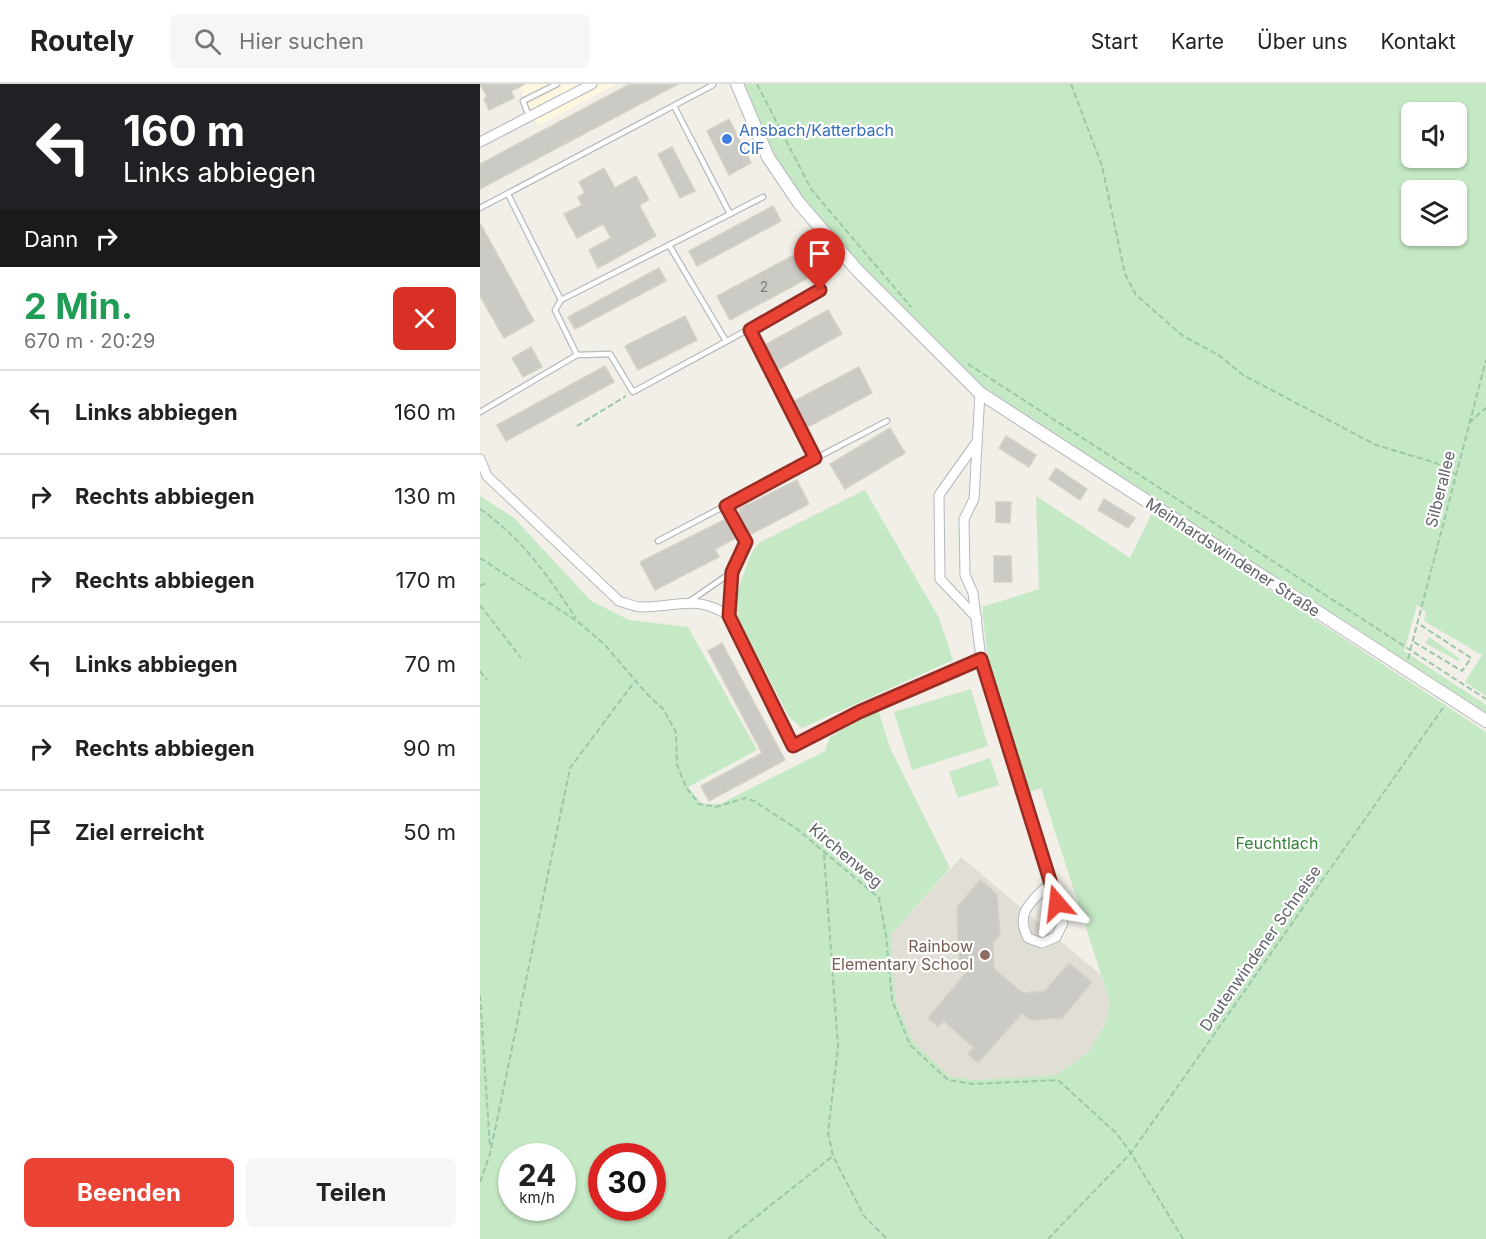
<!DOCTYPE html>
<html lang="de">
<head>
<meta charset="utf-8">
<style>
	:root { --surface:#fff; --page:#f6f6f6; --text:#222; --muted:#767676; --line:#e0e0e0; --accent:#ea4335 }
	body { margin:0; font-family:Inter,sans-serif; background:var(--page); color:var(--text); height:100vh; display:flex; flex-direction:column; font-size:22px; white-space:nowrap }
	* { box-sizing:border-box; margin:0 }
	p { font-size:20px; color:var(--muted) }
	.icon { flex:none; width:33px; height:33px; fill:none; stroke:currentColor; stroke-width:2; stroke-linecap:round; stroke-linejoin:round }
	.map { position:relative; flex:1; overflow:hidden }
	.sheet { display:flex; flex-direction:column; background:var(--surface); width:480px }
	.sheet>* { flex:none }
	.hud { background:#202124; color:#fff; overflow:hidden }
	.controls { position:absolute; left:921px; top:18px; display:grid; gap:12px }
	.controls a { display:grid; place-items:center; width:66px; height:66px; border-radius:9px; background:var(--surface); box-shadow:0 2px 4px #0004; font-size:30px }
	.speed { position:absolute; left:18px; top:1059px; display:flex; gap:12px; font-size:30px; font-weight:700; text-align:center }
	.speed>* { display:grid; place-content:center; width:78px; height:78px; border-radius:50%; background:var(--surface); box-shadow:0 2px 4px #0004; line-height:1 }
	.speed small { font-size:15px; font-weight:400 }
	.speed .limit { border:9px solid #d22; background:#fff; color:#111 }
	.pin { position:absolute; display:grid; place-items:center; width:51px; height:51px; color:#fff; margin:-62px -26px; border-radius:50% 50% 50% 0; rotate:-45deg; box-shadow:0 0 6px #0007 }
	.pin .icon { rotate:45deg }
	.me { position:absolute; width:66px; margin:-33px; rotate:343deg; stroke-linejoin:round; filter:drop-shadow(0 0 4px #0008) }
	.turn { display:flex; align-items:center; gap:21px; height:126px; padding:0 24px; font-size:27px }
	.turn .icon { width:78px; height:78px; stroke-width:2.5 }
	.turn b { display:block; font-size:42px; line-height:51px }
	.then { display:flex; align-items:center; height:57px; padding:0 24px; background:#0003; gap:12px; font-size:22px }
	.round { display:grid; place-items:center; flex:none; width:63px; height:63px; border-radius:9px; background:var(--page) }
	.overview { display:flex; align-items:center; justify-content:space-between; height:102px; padding:0 24px }
	h1 { font-size:36px; font-weight:700; line-height:45px; color:#1e9e55 }
	.primary-button { display:flex; gap:12px; margin-top:auto; padding:12px 24px }
	.primary-button a { flex:1; height:69px; border-radius:9px; background:var(--accent); color:#fff; font-size:24px; font-weight:700; line-height:69px; text-align:center }
	.primary-button a+a { background:var(--page); color:var(--text) }
	ul { padding:0; list-style:none }
	li { display:flex; align-items:center; gap:18px; height:84px; padding:0 24px; border-top:2px solid var(--line) }
	li div { flex:1 }
	li b { display:block; font-size:22px }
	li em { font-style:normal }
	header { display:flex; align-items:center; gap:36px; box-sizing:border-box; height:84px; padding:0 30px; background:var(--surface); border-bottom:2px solid var(--line) }
	header strong { font-size:28px }
	nav { display:flex; gap:33px; margin-inline-start:auto; font-size:21px }
	.search { width:420px; height:54px; background:var(--page); display:flex; align-items:center; gap:15px; box-sizing:border-box; padding:0 21px; border-radius:9px; color:var(--muted); font-size:22px }
	main { display:flex; flex:1; min-height:0 }
	.map>svg:first-child { display:block }
	.commercial { fill:#fef7e0 }
	.education { fill:#e1ded6 }
	.green { fill:#c5e8c5; fill-rule:evenodd }
	.building { fill:#cccac5; stroke:#d6d1c6; stroke-width:1.5 }
	.lines { fill:none; stroke-linecap:round; stroke-linejoin:round }
	.service-casing { stroke:#b5b8bc; stroke-width:7 }
	.minor-casing { stroke:#b5b8bc; stroke-width:11 }
	.tertiary-casing { stroke:#b5b8bc; stroke-width:14 }
	.path { stroke:#9cc7a9; stroke-width:2; stroke-dasharray:6 3; stroke-linecap:butt }
	.service { stroke:#fff; stroke-width:4.5 }
	.minor { stroke:#fff; stroke-width:9 }
	.tertiary { stroke:#fff; stroke-width:12 }
	.route-casing { stroke:#982c22; stroke-width:15 }
	.route { stroke:#ea4335; stroke-width:10 }
	.shop-dot { fill:#3f7fe0; stroke:#fff; stroke-width:2 }
	.education-dot { fill:#8d6e63; stroke:#fff; stroke-width:2 }
	.labels { text-anchor:middle; stroke-width:4.5; stroke-linejoin:round; paint-order:stroke }
	.number-label { font-size:14px; fill:#7a7d7f }
	.shop-label { font-size:16px; fill:#366cbe; stroke:#fff; text-anchor:start }
	.street-label { font-size:16px; fill:#5f6368; stroke:#fff }
	.park-label { font-size:16px; fill:#348238; stroke:#fff }
	.education-label { font-size:16px; fill:#785e54; stroke:#fff; text-anchor:end }
</style>
</head>
<body>
<header>
<strong>Routely</strong>
<div class="search"><svg class="icon" aria-label="search" viewBox="0 0 24 24"><circle cx="10" cy="10" r="6"/><path d="M15 15l6 6"/></svg>Hier suchen</div>
<nav><a>Start</a><a>Karte</a><a>Über uns</a><a>Kontakt</a></nav>
</header>
<main>
<section class="sheet">
<div class="hud">
<div class="turn"><svg class="icon" aria-label="left" viewBox="0 0 24 24"><path d="M17 20v-9H6M10 6l-5 5 5 5"/></svg><div><b>160 m</b>Links abbiegen</div></div>
<div class="then">Dann<svg class="icon" aria-label="right" viewBox="0 0 24 24"><path d="M7 20v-9h11M14 6l5 5-5 5"/></svg></div>
</div>
<div class="overview"><div><h1>2 Min.</h1><p>670 m · 20:29</p></div><a class="round" style="background:#d93025;color:#fff"><svg class="icon" aria-label="close" viewBox="0 0 24 24"><path d="M6 6l12 12M18 6L6 18"/></svg></a></div>
<ul>
<li><svg class="icon" aria-label="left" viewBox="0 0 24 24"><path d="M17 20v-9H6M10 6l-5 5 5 5"/></svg><div><b>Links abbiegen</b></div><em>160 m</em></li>
<li><svg class="icon" aria-label="right" viewBox="0 0 24 24"><path d="M7 20v-9h11M14 6l5 5-5 5"/></svg><div><b>Rechts abbiegen</b></div><em>130 m</em></li>
<li><svg class="icon" aria-label="right" viewBox="0 0 24 24"><path d="M7 20v-9h11M14 6l5 5-5 5"/></svg><div><b>Rechts abbiegen</b></div><em>170 m</em></li>
<li><svg class="icon" aria-label="left" viewBox="0 0 24 24"><path d="M17 20v-9H6M10 6l-5 5 5 5"/></svg><div><b>Links abbiegen</b></div><em>70 m</em></li>
<li><svg class="icon" aria-label="right" viewBox="0 0 24 24"><path d="M7 20v-9h11M14 6l5 5-5 5"/></svg><div><b>Rechts abbiegen</b></div><em>90 m</em></li>
<li><svg class="icon" aria-label="arrive" viewBox="0 0 24 24"><path d="M6 21V4h12l-3 4 3 4H6"/></svg><div><b>Ziel erreicht</b></div><em>50 m</em></li>
</ul>
<div class="primary-button"><a>Beenden</a><a>Teilen</a></div>
</section>
<div class="map">
<svg width="1006" height="1155" viewBox="0 0 1006 1155">
	<rect width="100%" height="100%" fill="#f1efe8"/>
	<polygon class="commercial" points="38,0 137,0 58,42"/>
	<polygon class="education" points="481,773 622,892 630,918 625,941 608,969 576,991 494,996 469,992 433,957 415,916 411,851"/>
	<g class="green">
		<path d="M264,0H1006V612L985,598L1002,571L944,537L946,528L937,521L924,567L1006,621V629L501,304L377,182L322,118L295,72ZM932,28H976V74H932ZM932,106H976V152H932Z"/>
		<polygon points="385,406 459,534 473,576 322,644 309,633 258,534 256,511 271,470 279,459"/>
		<path d="M0,412L34,434L111,517L149,536L208,543L277,666L208,703L222,720H240L345,667L350,653L398,625L410,664L470,784L411,851L415,916L433,957L469,992L494,996L576,991L608,969L625,941L630,918L561,704L547,709L508,579L502,523L559,505L556,412L650,474L672,429L1006,648V1155H0ZM32,1072H82V1124H32ZM122,1072H172V1124H122Z"/>
		<polygon points="949,553 979,574 980,578 945,559"/>
		<polygon points="491,605 508,662 432,686 414,628"/>
		<polygon points="510,674 519,701 478,714 469,688"/>
	</g>
	<g class="building">
		<polygon points="0,0 45,0 31,7 34,14 9,26 4,15 7,13"/>
		<polygon points="150,0 198,0 0,105 0,80"/>
		<polygon points="249,35 271,79 249,91 227,47"/>
		<polygon points="192,63 215,107 200,114 178,70"/>
		<polygon points="124,84 135,104 156,92 169,116 159,121 176,152 118,184 109,166 131,154 123,140 97,154 84,130 102,121 98,113 105,109 99,98"/>
		<polygon points="293,122 301,137 217,182 209,167"/>
		<polygon points="0,139 54,237 24,254 0,212"/>
		<polygon points="318,169 330,193 250,236 237,212"/>
		<polygon points="179,184 186,197 95,245 88,233"/>
		<polygon points="348,226 362,250 296,287 283,262"/>
		<polygon points="205,232 217,256 158,286 145,262"/>
		<polygon points="51,263 62,283 43,293 32,274"/>
		<polygon points="125,282 134,298 26,357 17,341"/>
		<polygon points="379,283 392,309 326,344 312,318"/>
		<polygon points="410,344 425,369 365,405 350,380"/>
		<polygon points="526,352 556,371 549,383 519,364"/>
		<polygon points="576,384 607,405 600,416 569,395"/>
		<polygon points="317,396 329,420 271,450 267,449 256,430 260,428 259,425"/>
		<polygon points="624,415 655,434 648,444 618,426"/>
		<polygon points="516,418 531,418 530,439 516,438"/>
		<polygon points="248,434 258,453 235,465 239,473 175,506 160,478"/>
		<polygon points="514,472 531,472 532,498 514,498"/>
		<polygon points="242,559 305,676 229,717 221,702 282,669 228,567"/>
		<polygon points="500,796 517,810 520,850 513,859 514,885 543,909 565,907 589,879 612,898 582,934 550,936 542,929 498,979 488,970 494,964 464,937 458,943 448,934 490,884 479,875 477,823"/>
	</g>
	<g class="lines">
		<g class="service-casing">
			<g id="service">
				<polyline points="49,32 43,17 77,0"/>
				<polyline points="28,110 81,216 75,226 97,271 130,270 153,308 341,206"/>
				<polyline points="0,124 233,1"/>
				<polyline points="250,130 283,113"/>
				<polyline points="189,161 246,257"/>
				<polyline points="81,216 250,130 194,22"/>
				<polyline points="270,246 335,374"/>
				<polyline points="0,328 97,271"/>
				<polyline points="246,422 266,457 252,488 249,532"/>
				<polyline points="178,457 407,337"/>
				<polyline points="210,517 252,488"/>
			</g>
		</g>
		<g class="minor-casing">
			<g id="minor">
				<polyline points="0,58 112,0"/>
				<polyline points="496,359 459,411 460,495 497,534"/>
				<path d="M0,375L7,392L139,517C146,519 154,523 162,523C197,523 216,510 249,532L313,662L379,628L501,575L493,509L485,491L484,435L494,415L500,309"/>
				<path d="M501,575C528,663 557,751 583,839L576,853L562,859L548,854C534,827 553,817 571,798"/>
			</g>
		</g>
		<g class="tertiary-casing">
			<polyline id="tertiary" points="257,0 288,73 319,119 377,186 500,309 1006,637"/>
		</g>
		<g class="path">
			<polyline points="277,0 331,105 431,223"/>
			<polyline points="591,0 622,82 645,190 656,211 703,252 740,272 763,291 896,361 956,379 975,390"/>
			<polyline points="488,280 1006,615"/>
			<polyline points="989,339 1006,324"/>
			<polyline points="97,342 146,312"/>
			<path d="M0,425C43,455 67,491 96,534"/>
			<polyline points="0,474 97,537 124,560 167,610 183,625 196,648 197,681 206,703 219,720 236,723 265,714 274,717 317,745 399,814 406,851 412,916 430,961 468,996 494,1000 578,996 636,1049 651,1069 703,1155"/>
			<polyline points="0,502 8,498"/>
			<polyline points="0,521 41,574"/>
			<polyline points="934,558 982,587 991,574 939,540"/>
			<polyline points="928,575 1006,276"/>
			<polyline points="0,587 7,596"/>
			<polyline points="344,770 358,963 348,1048 353,1072 384,1132 407,1155"/>
			<polyline points="0,911 10,1064"/>
			<polyline points="0,1098 10,1070 90,684 155,597"/>
			<polyline points="248,1155 353,1072"/>
			<polyline points="568,1155 651,1069 965,621"/>
		</g>
		<use href="#service" class="service"/>
		<use href="#minor" class="minor"/>
		<use href="#tertiary" class="tertiary"/>
	</g>
	<g class="lines">
		<g class="route-casing">
			<polyline id="route" points="340,206 270,246 335,374 246,422 266,458 252,488 249,532 313,662 379,628 501,575 577,819"/>
		</g>
		<use href="#route" class="route"/>
	</g>
	<circle class="shop-dot" cx="247" cy="55" r="6"/>
	<circle class="education-dot" cx="505" cy="871" r="6"/>
	<g class="labels">
		<g class="number-label">
			<text x="284" y="208">2</text>
		</g>
		<g class="shop-label">
			<text x="259" y="52">Ansbach/Katterbach<tspan x="259" dy="18">CIF</tspan></text>
		</g>
		<g class="street-label">
			<text transform="translate(960 405) rotate(-76)" y="6">Silberallee</text>
			<text transform="translate(753 473) rotate(33)" y="6">Meinhardswindener Straße</text>
			<text transform="translate(366 771) rotate(40)" y="6">Kirchenweg</text>
			<text transform="translate(780 864) rotate(-55)" y="6">Dautenwindener Schneise</text>
		</g>
		<g class="park-label">
			<text x="797" y="765">Feuchtlach</text>
		</g>
		<g class="education-label">
			<text x="493" y="868">Rainbow<tspan x="493" dy="18">Elementary School</tspan></text>
		</g>
	</g>
</svg>
<div class="controls">
<a><svg class="icon" aria-label="sound" viewBox="0 0 24 24"><path d="M4 9h4l5-4v14l-5-4H4zM17 9q2 3 0 6"/></svg></a>
<a><svg class="icon" aria-label="layers" viewBox="0 0 24 24"><path d="M12 4l9 5-9 5-9-5zM3 14l9 5 9-5"/></svg></a>
</div>
<div class="speed"><div>24<small>km/h</small></div><div class="limit">30</div></div>
<div class="pin" style="left:340px;top:206px;background:#d93025"><svg class="icon" aria-label="arrive" viewBox="0 0 24 24"><path d="M6 21V4h12l-3 4 3 4H6"/></svg></div>
<svg class="me" style="left:577px;top:819px" viewBox="-20 -20 40 40"><path d="M0-17L14 15 0 8-14 15z" fill="#ea4335" stroke="#fff" stroke-width="4"/></svg>
</div>
</main>
</body>
</html>
